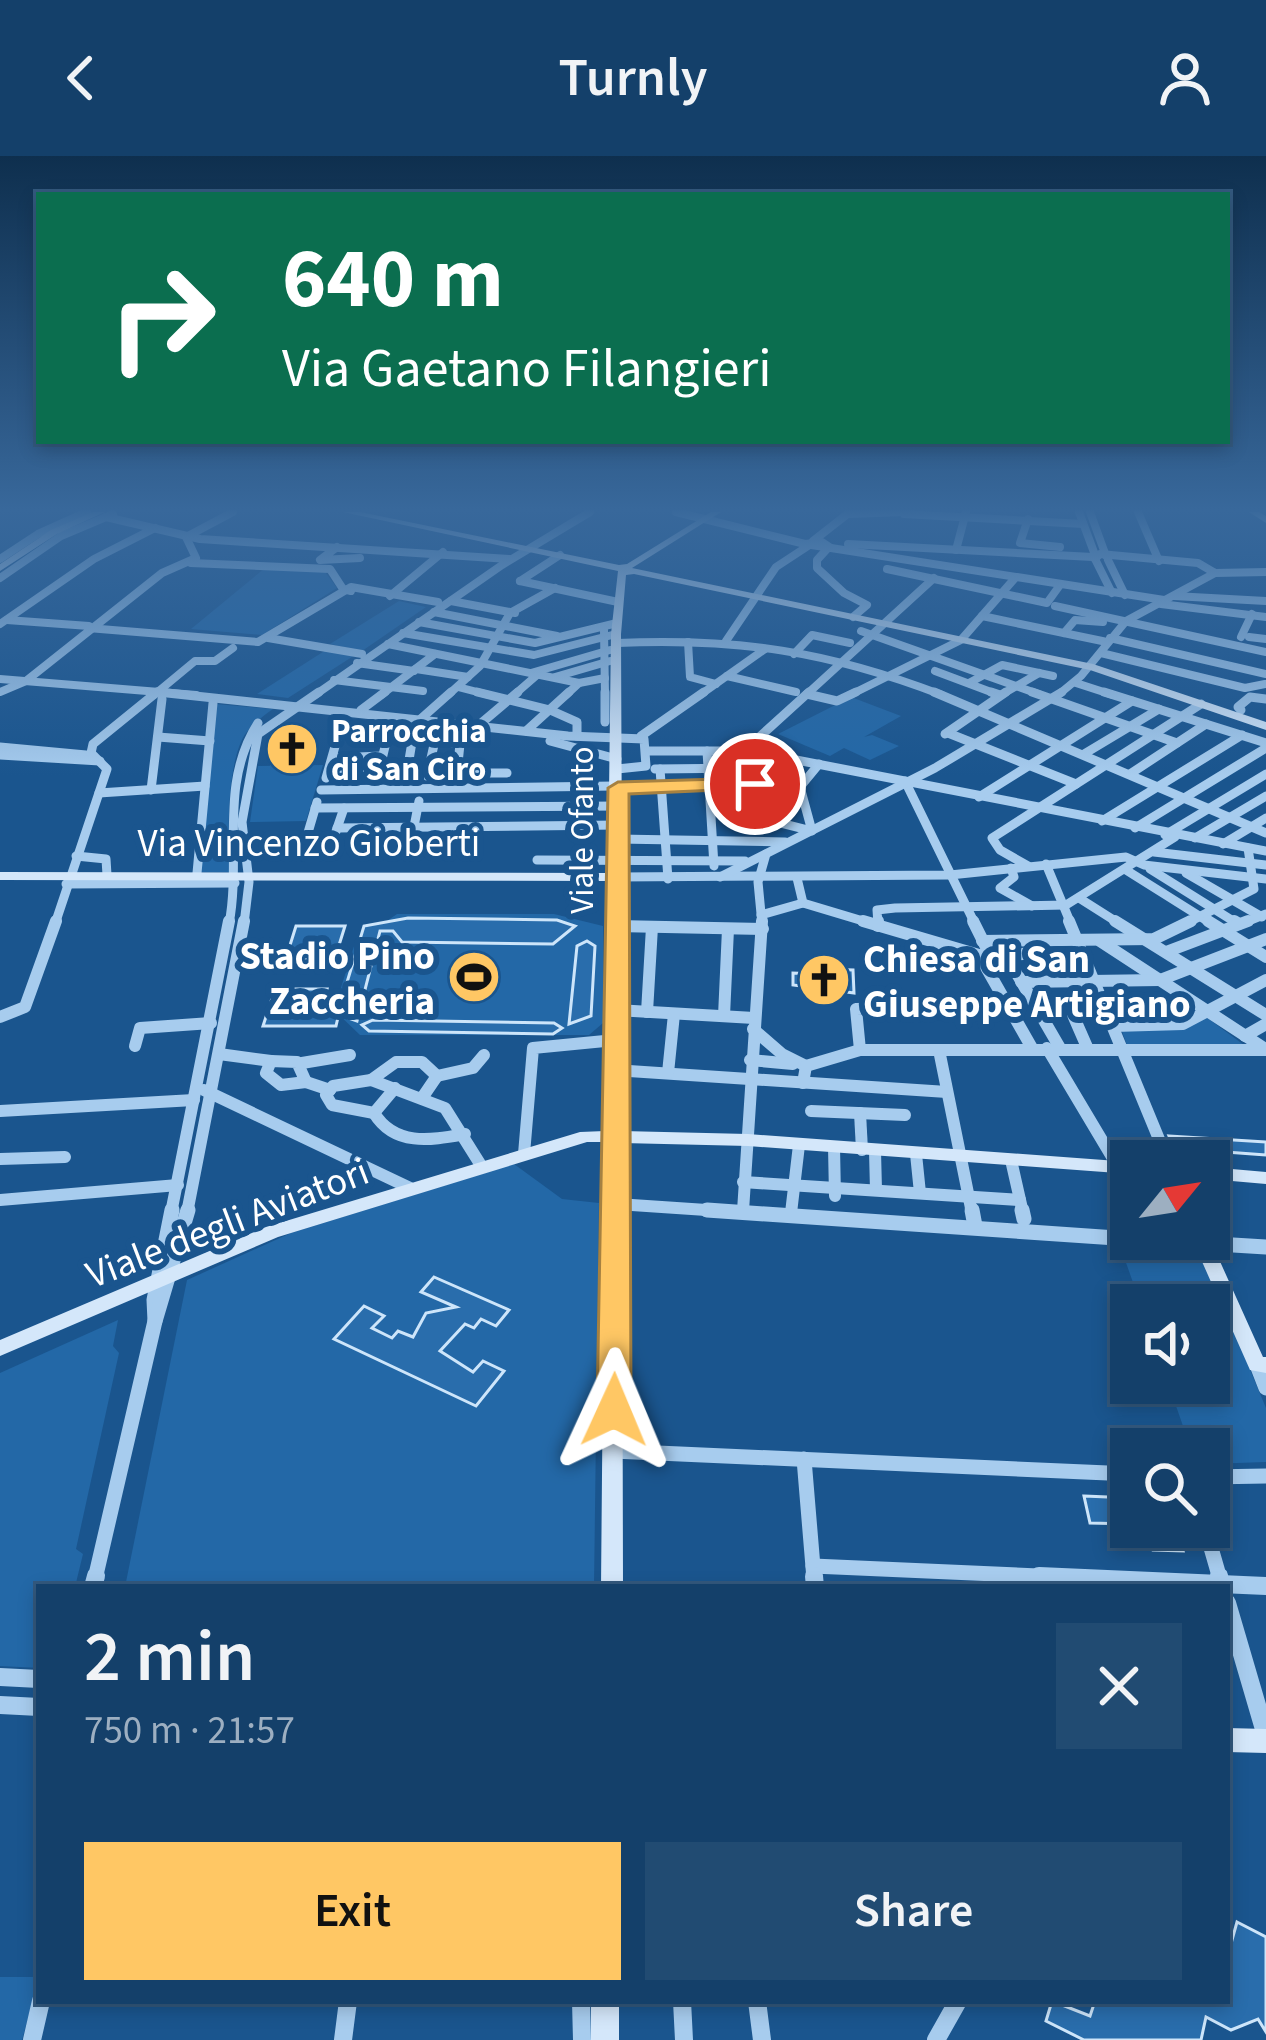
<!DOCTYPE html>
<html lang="en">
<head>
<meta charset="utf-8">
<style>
	:root { --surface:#14406a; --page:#214b72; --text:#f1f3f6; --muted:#9dafc1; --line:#33597e; --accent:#ffc764 }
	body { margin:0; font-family:"Source Sans 3",sans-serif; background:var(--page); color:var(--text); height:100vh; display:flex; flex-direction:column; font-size:45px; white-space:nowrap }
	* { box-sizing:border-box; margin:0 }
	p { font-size:39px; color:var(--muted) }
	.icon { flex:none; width:66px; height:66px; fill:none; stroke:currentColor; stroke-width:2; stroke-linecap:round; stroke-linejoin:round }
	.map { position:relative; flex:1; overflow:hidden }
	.details { position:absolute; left:36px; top:1428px; width:1194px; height:420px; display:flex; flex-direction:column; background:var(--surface); border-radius:0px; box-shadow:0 6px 18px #0003,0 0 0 3px var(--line) }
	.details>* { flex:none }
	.banner { position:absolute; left:36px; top:36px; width:1194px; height:252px; border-radius:0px; box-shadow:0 6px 18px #0003,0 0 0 3px var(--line); background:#0b6e4f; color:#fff; overflow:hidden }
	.needle { width:78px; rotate:60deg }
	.buttons { position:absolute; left:1110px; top:984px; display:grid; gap:24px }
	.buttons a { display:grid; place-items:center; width:120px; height:120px; border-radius:0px; background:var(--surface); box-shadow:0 6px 18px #0003,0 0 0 3px var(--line); font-size:60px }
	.pin { position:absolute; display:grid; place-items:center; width:102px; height:102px; color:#fff; margin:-51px; border:6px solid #fff; border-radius:50%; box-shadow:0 3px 12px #0007 }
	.me { position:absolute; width:132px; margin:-66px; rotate:1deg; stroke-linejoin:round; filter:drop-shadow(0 0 9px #0008) }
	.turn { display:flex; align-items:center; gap:42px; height:252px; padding:0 48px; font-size:54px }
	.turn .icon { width:156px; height:156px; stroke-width:2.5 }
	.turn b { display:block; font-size:84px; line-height:102px }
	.round { display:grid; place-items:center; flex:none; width:126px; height:126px; border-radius:0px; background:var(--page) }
	.headline { display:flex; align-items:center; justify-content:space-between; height:204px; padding:0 48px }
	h1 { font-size:72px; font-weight:600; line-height:90px }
	.action { display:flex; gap:24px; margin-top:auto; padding:24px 48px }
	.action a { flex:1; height:138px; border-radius:0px; background:var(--accent); color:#111; font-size:48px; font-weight:600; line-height:138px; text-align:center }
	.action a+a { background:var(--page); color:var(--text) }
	header { display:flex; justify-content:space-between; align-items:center; height:156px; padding:0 48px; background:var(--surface); font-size:54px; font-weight:600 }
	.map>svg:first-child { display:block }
	.green { fill:#2368a7 }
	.building { fill:#296dac; stroke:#cde5fa; stroke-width:3 }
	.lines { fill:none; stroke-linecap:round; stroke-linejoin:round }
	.street-far4 { stroke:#a7ccee; stroke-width:8 }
	.street-far3 { stroke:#a7ccee; stroke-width:9 }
	.street-far2 { stroke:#a7ccee; stroke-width:12 }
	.street-far1 { stroke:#a7ccee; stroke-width:15 }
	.street { stroke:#a7ccee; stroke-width:18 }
	.secondary { fill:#d4e7fa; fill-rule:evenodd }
	.route { fill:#ffc764; stroke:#a68141; stroke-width:3 }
	.labels { text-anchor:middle; stroke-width:12; stroke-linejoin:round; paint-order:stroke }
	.far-poi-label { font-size:33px; font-weight:bold; fill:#fff; stroke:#1a558e; text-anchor:start }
	.far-street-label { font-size:33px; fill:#fff; stroke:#1a558e }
	.street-label { font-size:39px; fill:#fff; stroke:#1a558e }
	.poi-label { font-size:39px; font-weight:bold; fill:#fff; stroke:#1a558e; text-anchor:end }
</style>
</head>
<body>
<header><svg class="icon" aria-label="back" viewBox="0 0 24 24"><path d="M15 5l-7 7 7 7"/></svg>Turnly<svg class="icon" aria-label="person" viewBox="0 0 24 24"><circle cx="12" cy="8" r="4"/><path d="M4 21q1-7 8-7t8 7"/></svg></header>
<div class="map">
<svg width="1266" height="1884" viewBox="0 0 1266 1884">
	<rect width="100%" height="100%" fill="#1a558e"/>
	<g class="green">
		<polygon points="265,412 325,416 337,432 262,479 191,473"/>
		<polygon points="399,445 426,451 362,495 330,488"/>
		<polygon points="326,494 355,499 288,542 257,538"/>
		<polygon points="851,541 901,560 864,581 872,579 899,590 870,604 844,592 830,600 778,578"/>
		<path d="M215,548L273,553C263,560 251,569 244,580C227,609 227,682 231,716H200Z"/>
		<polygon points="323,609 306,665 250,666 258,610"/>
		<polygon points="397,758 554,758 603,770 603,867 589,879 360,879 334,854 355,787"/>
		<polygon points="1206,861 1244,889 1127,889 1121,873"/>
		<polygon points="514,1008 562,1043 599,1047 594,1431 125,1431 187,1124 291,1077"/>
		<polygon points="1119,1087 1199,1091 1266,1252 1266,1306 1209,1308 1209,1293 1191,1293 1168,1227 1209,1227 1209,1149 1141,1149"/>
		<polygon points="118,1164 113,1190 119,1197 76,1393 83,1398 75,1431 39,1431 39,1512 0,1510 0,1217"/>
		<polygon points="0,1821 39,1821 22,1884 0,1884"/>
	</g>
	<g class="building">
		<polygon points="287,577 309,577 301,608 273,608"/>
		<polygon points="408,762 557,764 575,770 553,788 402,786 393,775 380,775 357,865 348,862 338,856 364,770"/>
		<polygon points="296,770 345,770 335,802 286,802"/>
		<polygon points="587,785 595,790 591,860 569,868 577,790"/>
		<polygon points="821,813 853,814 854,837 793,829 793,817 821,818"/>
		<polygon points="275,833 327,833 320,857 339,857 336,870 263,870"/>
		<polygon points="373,864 554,867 562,872 553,878 369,875 362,869"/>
		<polygon points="1169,980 1266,986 1266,999 1198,994 1201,1003 1178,1001"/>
		<polygon points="434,1121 509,1154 496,1170 481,1163 474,1172 465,1168 440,1195 473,1216 483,1205 504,1215 476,1250 334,1183 364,1150 384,1160 372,1172 392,1182 398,1175 413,1181 426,1157 456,1151 421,1136"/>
		<polygon points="1084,1340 1131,1342 1131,1368 1090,1367"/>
		<polygon points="1147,1371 1176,1371 1183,1395 1153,1394"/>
		<polygon points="1237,1766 1266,1781 1266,1876 1258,1863 1231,1874 1206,1861 1201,1884 1084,1884 1046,1865 1052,1845 1090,1860 1095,1845 1227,1845 1227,1802"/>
	</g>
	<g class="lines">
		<g class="street-far4">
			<polyline points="676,356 805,388"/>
			<polyline points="1079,356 1095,399"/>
			<polyline points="1090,356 1106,400"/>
			<polyline points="1138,356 1159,405"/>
			<polyline points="848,358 903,356"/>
			<polyline points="904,358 1083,368"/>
			<polyline points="106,361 200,383 509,403"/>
			<polyline points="1028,363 1020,387 1060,391"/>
			<polyline points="813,385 850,356"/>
			<polygon points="822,386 831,392 805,388"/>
			<polyline points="848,388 1093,401"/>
			<polyline points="337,391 320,404 360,402"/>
			<polyline points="831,392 1164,444"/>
			<polyline points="827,393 817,404 817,412 844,437 867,449 853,461"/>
			<polyline points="956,394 966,356"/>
			<polyline points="0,403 38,378 87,356"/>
			<polyline points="1095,403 1100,398 1198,407 1215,417 1266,416"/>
			<polyline points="1095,403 1112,437"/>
			<polyline points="1108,404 1125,439"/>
			<polyline points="191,407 330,413 343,433 351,435"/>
			<polyline points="887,413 1047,447 1060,429"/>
			<polyline points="0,422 61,380 113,358"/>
			<polyline points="520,425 618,446"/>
			<polyline points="520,425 560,399"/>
			<polyline points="390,440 443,396"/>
			<polyline points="1174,440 1266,445"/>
			<polyline points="451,445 515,457"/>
			<polyline points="1161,448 1266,461"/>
			<polyline points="1055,450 1266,496"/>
			<polyline points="434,456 557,480"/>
			<polyline points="982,460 1107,486"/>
			<polyline points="7,464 89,470"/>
			<polyline points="419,466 535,487 617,467"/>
			<polyline points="0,468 94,403 155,372"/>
			<polyline points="88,472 258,486 351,431 438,446"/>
			<polyline points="604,474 605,539"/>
			<polyline points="861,475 1041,539"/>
			<polyline points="403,477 534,499 616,478"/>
			<polyline points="1064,477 1075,464 1103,466"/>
			<polyline points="1241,481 1252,458"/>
			<polyline points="1249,481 1266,483"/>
			<polyline points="268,482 362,498"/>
			<polyline points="1110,482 1266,518"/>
			<polyline points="726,485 776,411 808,390"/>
			<polyline points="688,486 690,521 716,528"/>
			<path d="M617,487C739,482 827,495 942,539"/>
			<polyline points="388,488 579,527"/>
			<polyline points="1101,497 1245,532 1265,528"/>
			<polyline points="794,498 812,479 850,487"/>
			<polyline points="357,507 414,515"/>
			<polyline points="416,513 468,521"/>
			<polyline points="935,515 999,539"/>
			<polyline points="531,517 610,494"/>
			<polyline points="727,520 796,536"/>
			<polyline points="555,521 610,505"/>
			<polyline points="0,523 196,539"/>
			<polyline points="334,524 423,535"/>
			<polyline points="969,527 1002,509 1053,520"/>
			<polyline points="1076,527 1113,539"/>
			<polyline points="458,531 489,539"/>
			<polyline points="0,536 26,525 162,417 196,402 186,381 233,356"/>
			<polyline points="154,539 195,505 215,505 233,492"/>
			<polyline points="315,539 502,409 590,356"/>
			<polyline points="381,539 435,498"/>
			<polyline points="448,539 480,510 510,457 555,432"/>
			<polyline points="514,539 537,519"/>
			<polyline points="566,539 579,527 605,522"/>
			<polyline points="700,539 765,493"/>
			<polyline points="806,539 934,422"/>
			<polyline points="850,539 961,484 1015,422"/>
			<polyline points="1001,539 1039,517"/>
			<polyline points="1058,539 1081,520 1126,465 1215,417"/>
		</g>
		<g class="street-far3">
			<polyline points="158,536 568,580 644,583 646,610 617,613"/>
			<polyline points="477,536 550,554 577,566 577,580"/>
			<polyline points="605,536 605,566"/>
			<polyline points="934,536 1266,677"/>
			<polyline points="991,536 1000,539"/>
			<polyline points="1032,536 1177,587"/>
			<polyline points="1104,536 1266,587"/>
			<polyline points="807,538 837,545 856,536"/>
			<polyline points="361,554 385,536"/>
			<polyline points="1241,554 1238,551 1250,541 1266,543"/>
			<polyline points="479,569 518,536"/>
			<polyline points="526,575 569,536"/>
			<polyline points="948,577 1076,628"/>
			<polyline points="945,578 1006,536"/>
			<polyline points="641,580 704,536"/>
			<polyline points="158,581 210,585"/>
			<polyline points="436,584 460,588 457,617"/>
			<polyline points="550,585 617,603"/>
			<polyline points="0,591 86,599"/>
			<polyline points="646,595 750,595 1266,695"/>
			<polyline points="707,595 714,710"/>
			<polyline points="744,595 809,536"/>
			<polyline points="744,595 750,603 761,662 812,675 800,631 819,608"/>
			<polyline points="1084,598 1159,553"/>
			<polyline points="0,599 100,605"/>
			<polyline points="333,602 382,600"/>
			<polyline points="655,613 752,612"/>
			<polyline points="660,613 668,723"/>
			<polyline points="379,616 391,565"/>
			<polyline points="407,616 415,568 451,536"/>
			<polyline points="328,617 507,617"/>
			<polyline points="1130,618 1206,568"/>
			<polyline points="427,620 438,571"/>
			<polyline points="326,622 344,559"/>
			<polyline points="905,625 975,768"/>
			<polyline points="151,634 162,543"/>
			<polyline points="321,634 755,628"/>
			<polyline points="99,637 205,630"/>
			<polyline points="979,641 1132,545"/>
			<polyline points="315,652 619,650"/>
			<polyline points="1102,665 1242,579"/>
			<polyline points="337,672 618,669"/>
			<polyline points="1135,672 1266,592"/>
			<polyline points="1165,679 1266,618"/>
			<polyline points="307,680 317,646"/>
			<polyline points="1195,682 1266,640"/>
			<polyline points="618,683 785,686"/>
			<polyline points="332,687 344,652"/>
			<polyline points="1223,688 1266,662"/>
			<polyline points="410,691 419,645"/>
			<polyline points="1154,696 1266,709"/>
			<polyline points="76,700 106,703 107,719"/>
			<polyline points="537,704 745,705"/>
			<polyline points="1046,708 1071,768"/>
			<polyline points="1028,710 1000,694 992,682 1201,548"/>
			<polyline points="1011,712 1014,721 1000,732 1032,750"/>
			<polyline points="1150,713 1238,768"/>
			<polyline points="1126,714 1212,768"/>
			<polyline points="197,717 213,547"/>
			<polyline points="1186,717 1262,761"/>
			<polyline points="618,721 950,719 1126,701 1144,709 1266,723"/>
			<polyline points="720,721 935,612 1062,536"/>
			<polyline points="797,722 803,747 873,768"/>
			<polyline points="66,728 235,727"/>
			<polyline points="1079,742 1120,768"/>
			<polyline points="761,759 803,747"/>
			<polyline points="55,768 107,613 91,597 93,588 157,536"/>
			<path d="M229,768C242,700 218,629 258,567"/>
			<polyline points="244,768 249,726 242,666 258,578 319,536"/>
			<polyline points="762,768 758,726 766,698"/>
			<polyline points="878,768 877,754 895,752 1066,749 1175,681"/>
			<polyline points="1185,768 1254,733 1248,692"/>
			<polyline points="1241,768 1266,758"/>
		</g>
		<g class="street-far2">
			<polyline points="863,765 979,799"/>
			<polyline points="878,765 878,770"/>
			<polyline points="973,765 986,791"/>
			<polyline points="1069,765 1168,1005"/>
			<polyline points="1115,765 1266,859"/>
			<polyline points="1208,765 1266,801"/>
			<polyline points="1234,765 1239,768"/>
			<polyline points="616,770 763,773"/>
			<polyline points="982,785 1154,783 1191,765"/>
			<polyline points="1100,785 1264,892"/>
			<polyline points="1166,796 1248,765"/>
			<polyline points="1006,799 1038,797"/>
			<polyline points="1021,826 1160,824 1266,783"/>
			<polyline points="1066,843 1087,891"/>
			<polyline points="616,854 754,862"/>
			<polyline points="647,856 652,771"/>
			<polyline points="724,860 728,773"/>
			<polyline points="0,861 25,851 56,765"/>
			<polyline points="1114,870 1183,868 1266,824"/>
			<polyline points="753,873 782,898 806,910"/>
			<polyline points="1245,880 1266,868"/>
			<polyline points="135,890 140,872 211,867"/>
			<polyline points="1032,892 979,799 1006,799 1060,892"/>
			<polyline points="1047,892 1118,1011"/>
			<polyline points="860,894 856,853 939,851"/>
			<polyline points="939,894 972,1057"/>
			<polyline points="219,898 271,905"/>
			<polyline points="750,904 793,908"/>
			<polygon points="271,905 297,906 306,926 281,929 266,917"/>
			<polyline points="302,907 350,899"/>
			<polyline points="614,914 947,936"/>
			<polyline points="668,917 674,858"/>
			<polyline points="437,920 473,912 484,899"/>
			<polyline points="371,924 333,930 326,939 332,949 374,957 395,932"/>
			<polyline points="306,926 330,934"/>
			<polyline points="803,927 806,910 860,894 1266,894"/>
			<polyline points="204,934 410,1032"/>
			<polyline points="422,942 437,920 422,906 396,906 371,924 445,952 482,1011"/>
			<polyline points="0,955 194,944"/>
			<polyline points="811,955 905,959"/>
			<path d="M374,957C395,991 431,984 465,978"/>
			<polyline points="860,957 862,994"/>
			<polyline points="834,991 835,1040"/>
			<polyline points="875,995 876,1034"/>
			<polyline points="524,998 533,892 615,884"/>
			<polyline points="916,998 920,1037"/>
			<polyline points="0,1003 65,1001"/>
			<polyline points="1011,1004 1023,1057"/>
			<polyline points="743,1026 1020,1044"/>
			<polyline points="0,1044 178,1029"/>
			<polyline points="617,1048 751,1057"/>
			<polyline points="743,1055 762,765"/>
			<polyline points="171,1057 229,765"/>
			<polyline points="187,1057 244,765"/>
			<polyline points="791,1057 799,989"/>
		</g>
		<g class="street-far1">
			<polyline points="707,1054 1131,1083"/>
			<polyline points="972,1054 975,1070"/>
			<polyline points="1022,1054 1024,1063"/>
			<polyline points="1135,1083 1266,1091"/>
			<polyline points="155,1165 154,1144 172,1054"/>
			<polyline points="1257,1209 1266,1232"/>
			<polyline points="613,1295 1131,1318"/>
			<polyline points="804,1303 814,1423"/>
			<polyline points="1209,1321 1266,1320"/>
			<polyline points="1205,1371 1220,1423"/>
			<polyline points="813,1410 1107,1423"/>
			<polyline points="95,1423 155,1165 188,1054"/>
		</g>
		<g class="street">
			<polyline points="814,1420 815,1431"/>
			<polyline points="1039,1420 1266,1430"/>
			<polyline points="1219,1420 1222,1431"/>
			<polyline points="93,1431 96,1420"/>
			<polyline points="1227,1447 1266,1580"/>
			<polyline points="0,1521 39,1523"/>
			<polyline points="0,1549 39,1551"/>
			<polyline points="581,1845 582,1884"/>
			<polyline points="682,1845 684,1884"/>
			<polyline points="757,1845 762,1884"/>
			<polyline points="32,1884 41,1845"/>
			<polyline points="343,1884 348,1845"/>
			<polyline points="936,1884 958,1845"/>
		</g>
		<g class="secondary">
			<polygon points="93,356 105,356 57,378 0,415 0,408 51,374"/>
			<polygon points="343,356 360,356 619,409 627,408 711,356 721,356 632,412 1093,508 1266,566 1266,574 1090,514 634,418 626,419 621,478 622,718 625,721 622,724 622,975 748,978 1131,1006 1131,1018 748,990 622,987 623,1431 601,1431 605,986 587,986 278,1081 0,1200 0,1184 266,1071 580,976 605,975 608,725 0,724 0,716 608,717 611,478 618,415"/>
			<polygon points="1249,356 1259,356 1266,360 1266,367"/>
			<polygon points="1209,1011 1266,1016 1266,1028 1209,1023"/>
			<polygon points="1209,1081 1263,1201 1266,1201 1266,1217 1250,1214 1192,1083"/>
			<polygon points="1227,1572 1266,1573 1266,1597 1227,1596"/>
			<rect x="591" y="1845" width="28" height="39"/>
		</g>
	</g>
	<linearGradient id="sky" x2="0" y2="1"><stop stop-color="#0e2f4e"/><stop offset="0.57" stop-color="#38689b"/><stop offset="1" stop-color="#38689b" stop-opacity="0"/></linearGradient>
	<rect width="1266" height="620" fill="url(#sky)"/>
	<polygon class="route" points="755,622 765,628 762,632 629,638 631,1254 626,1264 614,1268 602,1264 597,1254 608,632 618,626"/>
	<defs>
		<g id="church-disc" transform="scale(2.7)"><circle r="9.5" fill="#ffc764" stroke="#1a558e"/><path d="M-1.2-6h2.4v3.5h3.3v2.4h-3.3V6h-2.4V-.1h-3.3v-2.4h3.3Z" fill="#111"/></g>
		<g id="stadium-disc" transform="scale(2.7)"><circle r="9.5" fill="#ffc764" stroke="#1a558e"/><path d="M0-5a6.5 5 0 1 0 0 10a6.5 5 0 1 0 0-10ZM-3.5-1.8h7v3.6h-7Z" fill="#111"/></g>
	</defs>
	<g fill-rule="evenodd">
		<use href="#church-disc" x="292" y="593"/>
		<use href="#stadium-disc" x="474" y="821"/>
		<use href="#church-disc" x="824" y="824"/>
	</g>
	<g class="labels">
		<g class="far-poi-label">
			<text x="331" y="586">Parrocchia<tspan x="331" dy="38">di San Ciro</tspan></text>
		</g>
		<g class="far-street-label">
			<text transform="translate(581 674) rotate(-90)" y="12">Viale Ofanto</text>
		</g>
		<g class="street-label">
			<text x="309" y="700">Via Vincenzo Gioberti</text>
			<text transform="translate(227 1066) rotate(-21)" y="14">Viale degli Aviatori</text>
		</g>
		<g class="poi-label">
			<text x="435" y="813">Stadio Pino<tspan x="435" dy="45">Zaccheria</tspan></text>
			<text x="863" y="816" text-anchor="start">Chiesa di San<tspan x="863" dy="45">Giuseppe Artigiano</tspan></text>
		</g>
	</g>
</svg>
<div class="buttons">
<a><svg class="needle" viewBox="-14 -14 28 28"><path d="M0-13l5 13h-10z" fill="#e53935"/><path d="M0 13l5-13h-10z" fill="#9dafc1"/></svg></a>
<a><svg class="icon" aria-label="sound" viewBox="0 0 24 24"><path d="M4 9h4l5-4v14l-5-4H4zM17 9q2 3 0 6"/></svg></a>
<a><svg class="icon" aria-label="search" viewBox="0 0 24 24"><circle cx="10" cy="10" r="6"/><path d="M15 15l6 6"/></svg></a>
</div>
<div class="pin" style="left:755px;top:628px;background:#d93025"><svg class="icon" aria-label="arrive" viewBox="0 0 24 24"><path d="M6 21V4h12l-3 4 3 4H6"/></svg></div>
<svg class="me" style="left:614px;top:1254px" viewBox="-20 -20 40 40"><path d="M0-17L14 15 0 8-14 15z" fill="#ffc764" stroke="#fff" stroke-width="4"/></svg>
<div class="banner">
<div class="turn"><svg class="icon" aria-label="right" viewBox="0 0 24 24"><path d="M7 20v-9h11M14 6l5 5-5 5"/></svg><div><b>640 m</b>Via Gaetano Filangieri</div></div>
</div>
<section class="details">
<div class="headline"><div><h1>2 min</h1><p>750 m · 21:57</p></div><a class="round"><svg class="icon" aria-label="close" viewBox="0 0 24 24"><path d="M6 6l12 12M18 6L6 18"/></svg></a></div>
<div class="action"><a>Exit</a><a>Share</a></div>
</section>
</div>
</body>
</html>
